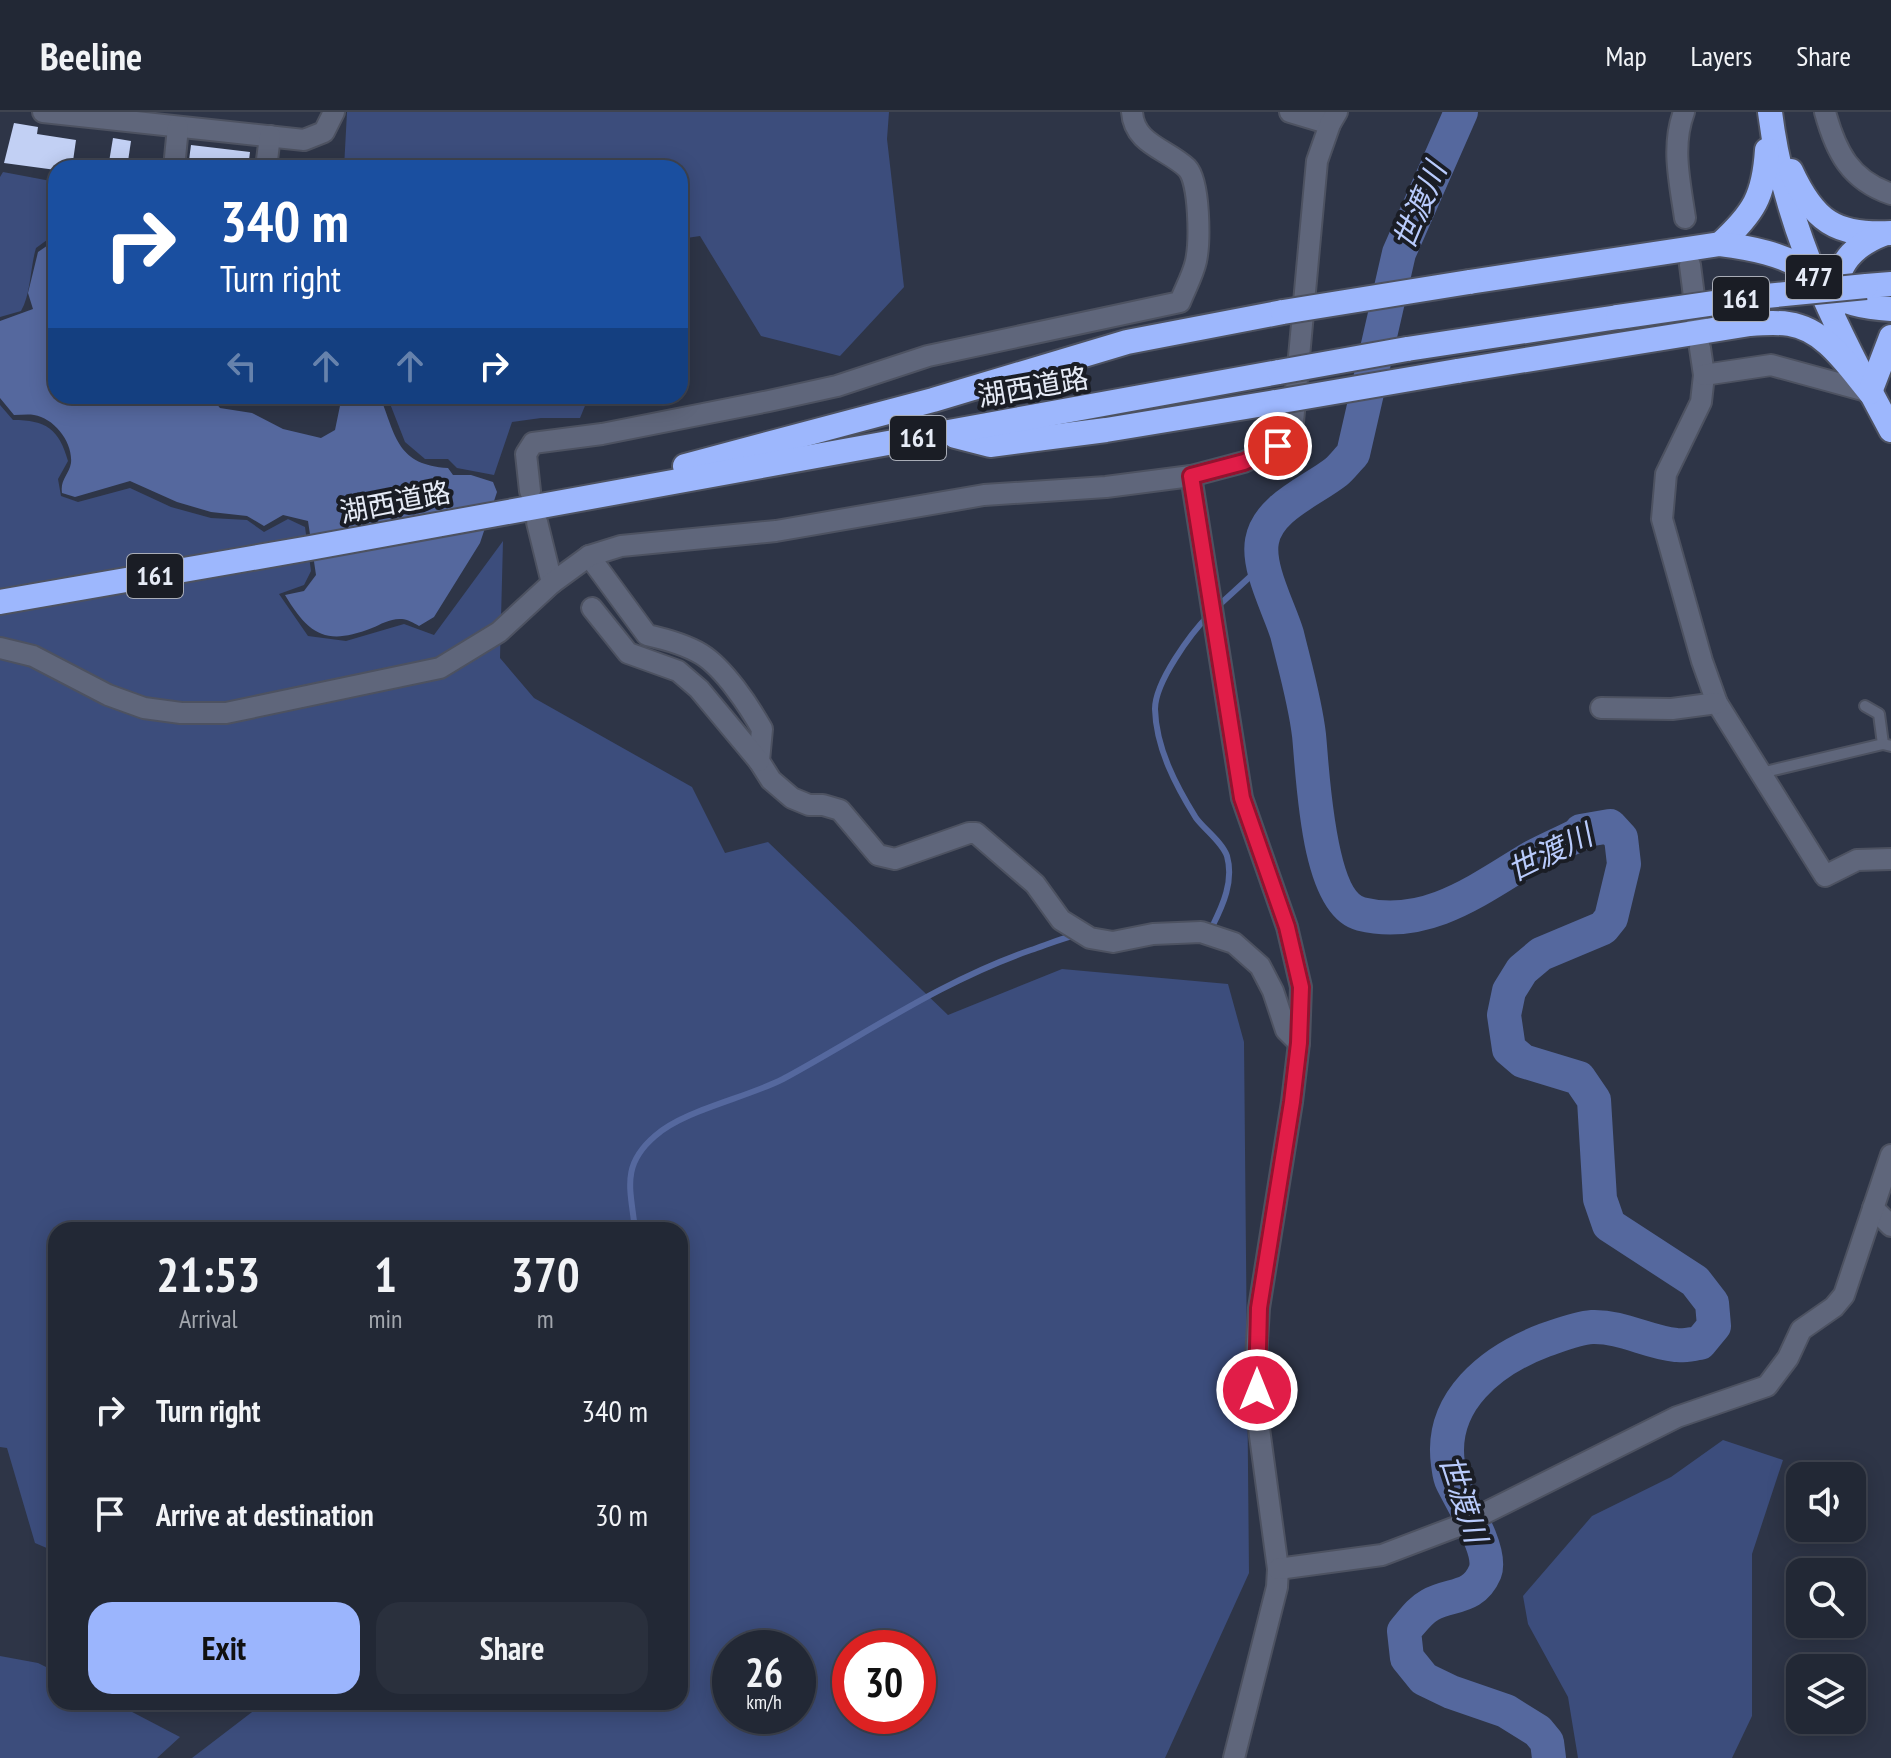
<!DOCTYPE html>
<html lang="en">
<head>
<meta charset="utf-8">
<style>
	:root { --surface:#222835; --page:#2a303d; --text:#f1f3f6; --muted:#a2a6ad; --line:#3f4450; --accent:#9bb5fd }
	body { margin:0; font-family:"PT Sans Narrow","Noto Sans JP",sans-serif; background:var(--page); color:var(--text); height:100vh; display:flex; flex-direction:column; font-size:30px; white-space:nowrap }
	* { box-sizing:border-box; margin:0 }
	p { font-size:26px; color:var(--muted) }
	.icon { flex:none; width:44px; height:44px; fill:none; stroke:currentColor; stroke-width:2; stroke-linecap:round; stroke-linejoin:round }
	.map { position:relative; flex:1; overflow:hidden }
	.drawer { position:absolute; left:48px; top:1110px; width:640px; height:488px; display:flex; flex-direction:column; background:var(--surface); border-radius:24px; box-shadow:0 4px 20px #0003,0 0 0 2px var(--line) }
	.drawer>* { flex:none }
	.banner { position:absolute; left:48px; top:48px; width:640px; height:244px; border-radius:24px; box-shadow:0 4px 20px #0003,0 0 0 2px var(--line); background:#1a4fa0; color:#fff; overflow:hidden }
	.buttons { position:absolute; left:1786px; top:1350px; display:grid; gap:16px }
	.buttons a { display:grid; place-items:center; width:80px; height:80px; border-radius:16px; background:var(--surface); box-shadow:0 4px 20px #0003,0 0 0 2px var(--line); font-size:40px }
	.speed { position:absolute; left:712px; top:1518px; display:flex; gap:16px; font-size:40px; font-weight:700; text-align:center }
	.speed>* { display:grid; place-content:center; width:104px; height:104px; border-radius:50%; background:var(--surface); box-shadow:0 4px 20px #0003,0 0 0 2px var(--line); line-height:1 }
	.speed small { font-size:20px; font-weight:400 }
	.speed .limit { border:12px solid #d22; background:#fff; color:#111 }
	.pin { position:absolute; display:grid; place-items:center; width:68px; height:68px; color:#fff; margin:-34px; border:4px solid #fff; border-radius:50%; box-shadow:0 2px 8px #0007 }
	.me { position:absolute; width:88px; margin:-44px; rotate:0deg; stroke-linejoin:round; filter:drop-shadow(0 0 6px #0008) }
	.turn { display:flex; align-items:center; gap:28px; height:168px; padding:0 40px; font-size:36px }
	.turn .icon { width:104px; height:104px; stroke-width:2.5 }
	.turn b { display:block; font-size:56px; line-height:68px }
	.lanes { display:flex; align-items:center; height:76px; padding:0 40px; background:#0003; justify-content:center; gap:40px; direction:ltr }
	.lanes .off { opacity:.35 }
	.eta { display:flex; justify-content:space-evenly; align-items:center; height:136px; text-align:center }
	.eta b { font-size:48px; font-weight:700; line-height:56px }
	.button { display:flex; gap:16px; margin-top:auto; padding:16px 40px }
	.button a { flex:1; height:92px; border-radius:24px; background:var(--accent); color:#111; font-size:32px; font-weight:700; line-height:92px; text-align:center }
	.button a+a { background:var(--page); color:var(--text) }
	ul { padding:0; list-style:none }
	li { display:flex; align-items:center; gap:24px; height:104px; padding:0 40px }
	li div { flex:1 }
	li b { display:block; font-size:30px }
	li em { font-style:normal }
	header { display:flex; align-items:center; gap:48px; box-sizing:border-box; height:112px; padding:0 40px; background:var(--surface); border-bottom:2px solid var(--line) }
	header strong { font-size:38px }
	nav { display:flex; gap:44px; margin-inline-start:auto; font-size:28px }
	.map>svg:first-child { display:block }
	.green { fill:#3c4d7c; fill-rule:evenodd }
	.water { fill:#55689e }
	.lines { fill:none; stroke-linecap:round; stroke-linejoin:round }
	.stream { stroke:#55689e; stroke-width:6 }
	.river { stroke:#55689e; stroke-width:34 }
	.building { fill:#c2d0f4 }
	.lane-casing { stroke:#4d5261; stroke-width:14 }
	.street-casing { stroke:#4d5261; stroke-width:24 }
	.secondary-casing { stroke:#4d5261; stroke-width:24 }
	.highway-casing { stroke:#4d5261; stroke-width:28 }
	.lane { stroke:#5f667b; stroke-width:10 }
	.street { stroke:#5f667b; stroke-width:20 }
	.secondary { stroke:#5f667b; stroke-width:20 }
	.highway { stroke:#9db7fd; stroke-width:24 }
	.highway-bridge-casing { stroke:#4d5261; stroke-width:28; stroke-linecap:butt }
	.highway-bridge { stroke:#9db7fd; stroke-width:24 }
	.route-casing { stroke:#92132f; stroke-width:20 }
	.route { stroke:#e11d48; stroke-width:14 }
	.labels { text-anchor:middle; stroke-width:8; stroke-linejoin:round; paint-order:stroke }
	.shield { fill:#1a1d25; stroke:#a9adb7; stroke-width:2 }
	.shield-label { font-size:26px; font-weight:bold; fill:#e6ebf6 }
	.street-label { font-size:28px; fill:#e6ebf6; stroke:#1a1d25 }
	.water-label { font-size:30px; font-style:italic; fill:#b9cbfc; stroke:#1a1d25 }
</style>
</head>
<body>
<header>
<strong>Beeline</strong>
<nav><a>Map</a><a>Layers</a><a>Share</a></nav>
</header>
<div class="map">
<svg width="1891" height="1646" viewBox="0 0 1891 1646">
	<rect width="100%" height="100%" fill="#2e3547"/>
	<g class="green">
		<polygon points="347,0 889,0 887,27 904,175 840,244 761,224 700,124 680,127 680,56 344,56"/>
		<path d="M3,60L56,70V126L51,125L36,136C30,156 31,182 21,199L0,205V65Z"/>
		<polygon points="387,284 589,284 580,306 541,306 512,310 494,363 457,356 448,347 425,347 405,330"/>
		<path d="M0,293L13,308C46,308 59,317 68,349L58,367L61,384L78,390L130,376L171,395L211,406L247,408L264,420L288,407L305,415L311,459L304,473L279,482L308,524L346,529L404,512L434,523L503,429L500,546L534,586L692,675L725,741L768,730L948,903L1062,857L1228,872L1244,930L1249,1461L1165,1646H192L265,1590H680V1118H56V1440L35,1431L7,1336L0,1335ZM730,1536H798V1604H730ZM850,1536H918V1604H850Z"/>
		<polygon points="1723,1328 1783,1348 1752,1442 1752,1604 1732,1646 1578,1646 1568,1585 1528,1512 1523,1484 1592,1404 1671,1365"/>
		<polygon points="0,1544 38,1551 56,1560 56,1590 113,1590 180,1625 157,1646 0,1646"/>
	</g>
	<path class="water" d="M54,129L56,130V284H126L138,289L156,284H210L220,296L252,301L283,317L321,326L335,318L342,284H380C396,326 398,353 448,356L453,363H471L493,370L497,380L480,431L434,505L419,514C414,511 407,507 402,507C391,506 381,512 372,516C326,534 309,523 285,483L304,479L316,463L308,409L283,403L264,414L247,404L211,400L177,390L130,369L75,385L62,381C60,367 69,363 71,351C73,330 54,306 34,303C28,302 21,303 14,303L0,286V209L33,197L28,181L38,140Z"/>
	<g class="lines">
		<g class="stream">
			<polyline points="1217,495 1264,452"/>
			<path d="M1207,814L1212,815C1223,793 1234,769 1227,744C1222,730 1205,718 1196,706C1176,674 1156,636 1155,597C1155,570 1191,521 1209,503"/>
			<path d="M635,1118C631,1078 620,1054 655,1024C684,998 746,986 783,967C866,922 941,869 1031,838C1046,833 1062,826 1077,823"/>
		</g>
		<path class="river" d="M1461,0L1399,141L1353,342C1347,348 1342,355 1336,360C1312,379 1268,395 1262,429C1257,456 1279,496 1287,522C1295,555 1305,589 1309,623C1313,662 1317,791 1361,802C1425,818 1478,778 1529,747C1545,738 1562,731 1578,723L1581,719L1610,714L1621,726L1624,752L1611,806L1603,816L1541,842L1522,858L1509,879L1504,903L1509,937L1523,949L1579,966L1594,988L1600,1087L1609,1113L1695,1169L1712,1191L1714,1214L1700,1231C1692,1232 1683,1234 1676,1233C1647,1230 1622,1214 1592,1215C1577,1216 1560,1223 1545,1228C1492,1248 1439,1289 1448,1352C1449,1358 1449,1364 1452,1370C1461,1389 1493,1439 1485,1460C1473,1488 1451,1481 1430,1493C1419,1499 1412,1510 1404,1519L1407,1546L1424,1567L1451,1580L1506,1599L1538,1619L1547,1630L1549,1646"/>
	</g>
	<g class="building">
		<polygon points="14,11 38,15 37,22 76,28 72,56 56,58 4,51"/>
		<polygon points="113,26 131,29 127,56 108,56"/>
		<polygon points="191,33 250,40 248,56 188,56"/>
	</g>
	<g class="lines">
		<g class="lane-casing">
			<g id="lane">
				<polyline points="1865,594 1879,602 1883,632"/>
				<polyline points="1761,661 1883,632 1891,634"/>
			</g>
		</g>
		<g class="street-casing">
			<g id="street">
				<polyline points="43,0 304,28 324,20 334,0"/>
				<polyline points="1290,0 1330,12"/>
				<path d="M1684,0C1671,34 1680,71 1685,106"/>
				<path d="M1825,0C1836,40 1850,68 1891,82"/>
				<polyline points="174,56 178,15"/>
				<polyline points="266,56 270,24"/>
				<polyline points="1690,153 1697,208"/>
				<polyline points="1700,236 1704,263 1701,290 1666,362 1662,407 1702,549 1717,591 1825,764 1857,748 1891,747"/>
				<polyline points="1704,263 1771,253 1870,280"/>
				<polyline points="1191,364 1242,686 1287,815 1301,875 1299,931 1292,990 1259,1196 1256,1246 1258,1309 1278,1457 1277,1475 1234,1646"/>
				<path d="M530,379L526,342L533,331L602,322L769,289L837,274L928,244L1180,190C1185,177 1193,163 1196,149C1200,130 1200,70 1187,56C1167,37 1134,32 1132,0"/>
				<polyline points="537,410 552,471"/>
				<path d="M589,444L647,523C665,527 686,533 701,542C724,556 749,594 762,617L759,649L771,668L792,686L809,693H823L840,698L878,743L895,747L969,721H976L1035,772L1061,808L1090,826L1113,830L1153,822L1201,820L1234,831L1260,854L1273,879L1286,918L1299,931"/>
				<polyline points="592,496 628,541 678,559 699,577 759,649"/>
				<polyline points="1601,596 1672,597 1717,591"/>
				<polyline points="1873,1096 1891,1114"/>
				<polyline points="1278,1457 1382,1443 1461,1413 1677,1305 1767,1274 1788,1246 1801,1218 1834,1195 1844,1183 1891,1043"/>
			</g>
		</g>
		<g class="secondary-casing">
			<polyline id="secondary" points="0,536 33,544 108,583 144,596 181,601 226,601 440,556 499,520 552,471 589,444 621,434 776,419 984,383 1106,375 1191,364 1244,350 1278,334 1293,310 1317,49 1330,12 1337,0"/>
		</g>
		<g class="highway-casing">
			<g id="highway">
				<path d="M1770,0C1784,115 1836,217 1891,318"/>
				<path d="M1791,59C1814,109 1835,124 1891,121"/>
				<path d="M1720,132C1754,101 1764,84 1767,38"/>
				<path d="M1469,170L1720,132C1752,136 1782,142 1809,159C1818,165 1823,175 1831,181C1846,193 1872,196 1891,197"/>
				<polyline points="1866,174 1891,172"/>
				<path d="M1834,197C1834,158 1847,136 1883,122"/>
				<polyline points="1407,237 1618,205"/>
				<path d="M1457,259L1750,212C1763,211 1776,210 1789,212C1825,217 1848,254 1870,280"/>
				<polyline points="1870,280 1891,225"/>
				<polyline points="955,324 990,333 1106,318 1276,290"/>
				<polyline points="685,354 933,288 1127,230 1283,200"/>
				<polyline points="0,490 310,436 1279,260"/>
			</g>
		</g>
		<use href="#lane" class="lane"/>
		<use href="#street" class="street"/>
		<use href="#secondary" class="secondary"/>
		<use href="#highway" class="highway"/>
		<g class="highway-bridge-casing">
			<g id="highway-bridge">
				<polyline points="1283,200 1469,170"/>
				<polyline points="1618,205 1756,185 1866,174"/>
				<polyline points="1279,260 1407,237"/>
				<polyline points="1276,290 1457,259"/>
			</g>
		</g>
		<use href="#highway-bridge" class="highway-bridge"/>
	</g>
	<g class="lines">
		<g class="route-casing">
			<polyline id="route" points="1257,1278 1259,1196 1292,990 1299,931 1301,875 1287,815 1242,686 1191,364 1244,350 1278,334"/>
		</g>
		<use href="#route" class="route"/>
	</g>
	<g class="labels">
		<g class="shield">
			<rect x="1786" y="143" width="56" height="44" rx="6"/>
			<rect x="1713" y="165" width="56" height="44" rx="6"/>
			<rect x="890" y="304" width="56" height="44" rx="6"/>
			<rect x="127" y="442" width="56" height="44" rx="6"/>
		</g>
		<g class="shield-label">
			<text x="1814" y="174">477</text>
			<text x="1741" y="196">161</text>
			<text x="918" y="335">161</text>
			<text x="155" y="473">161</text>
		</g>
		<g class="street-label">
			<text transform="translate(1033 275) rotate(-10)" y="10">湖西道路</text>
			<text transform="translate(395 390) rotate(-11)" y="10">湖西道路</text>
		</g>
		<g class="water-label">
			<text transform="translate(1420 94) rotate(-67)" y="10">世渡川</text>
			<text transform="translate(1550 741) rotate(-26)" y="10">世渡川</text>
			<text transform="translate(1463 1387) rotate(72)" y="10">世渡川</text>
		</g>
	</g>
</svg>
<div class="buttons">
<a><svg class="icon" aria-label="sound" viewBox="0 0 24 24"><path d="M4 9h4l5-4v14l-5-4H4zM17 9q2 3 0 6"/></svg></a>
<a><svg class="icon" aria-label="search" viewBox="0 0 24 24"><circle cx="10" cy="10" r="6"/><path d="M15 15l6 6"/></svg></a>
<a><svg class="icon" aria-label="layers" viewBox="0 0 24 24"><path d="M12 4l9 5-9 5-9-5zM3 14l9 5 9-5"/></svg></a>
</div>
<div class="speed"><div>26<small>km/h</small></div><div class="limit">30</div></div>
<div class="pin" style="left:1278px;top:334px;background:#d93025"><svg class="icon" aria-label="arrive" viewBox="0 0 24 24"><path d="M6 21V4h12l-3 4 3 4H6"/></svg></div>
<svg class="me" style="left:1257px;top:1278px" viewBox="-20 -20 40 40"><circle r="17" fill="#e11d48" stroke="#fff" stroke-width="3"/><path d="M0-11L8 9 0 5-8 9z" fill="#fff"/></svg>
<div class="banner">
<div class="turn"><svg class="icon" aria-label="right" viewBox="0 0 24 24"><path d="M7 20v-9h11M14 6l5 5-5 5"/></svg><div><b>340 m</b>Turn right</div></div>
<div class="lanes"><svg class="icon off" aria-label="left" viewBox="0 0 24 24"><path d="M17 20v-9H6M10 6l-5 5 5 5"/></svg><svg class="icon off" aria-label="ahead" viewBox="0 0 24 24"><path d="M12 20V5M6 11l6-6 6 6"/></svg><svg class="icon off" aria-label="ahead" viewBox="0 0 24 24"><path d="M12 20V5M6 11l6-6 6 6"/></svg><svg class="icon" aria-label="right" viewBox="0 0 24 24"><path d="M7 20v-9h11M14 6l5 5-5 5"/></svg></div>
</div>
<section class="drawer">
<div class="eta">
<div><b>21:53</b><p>Arrival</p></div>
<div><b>1</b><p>min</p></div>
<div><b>370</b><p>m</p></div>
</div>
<ul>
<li><svg class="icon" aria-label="right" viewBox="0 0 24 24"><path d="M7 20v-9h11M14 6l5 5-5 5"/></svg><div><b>Turn right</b></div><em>340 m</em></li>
<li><svg class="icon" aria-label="arrive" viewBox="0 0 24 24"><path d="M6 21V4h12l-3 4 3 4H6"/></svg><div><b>Arrive at destination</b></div><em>30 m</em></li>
</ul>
<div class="button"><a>Exit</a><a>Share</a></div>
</section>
</div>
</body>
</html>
